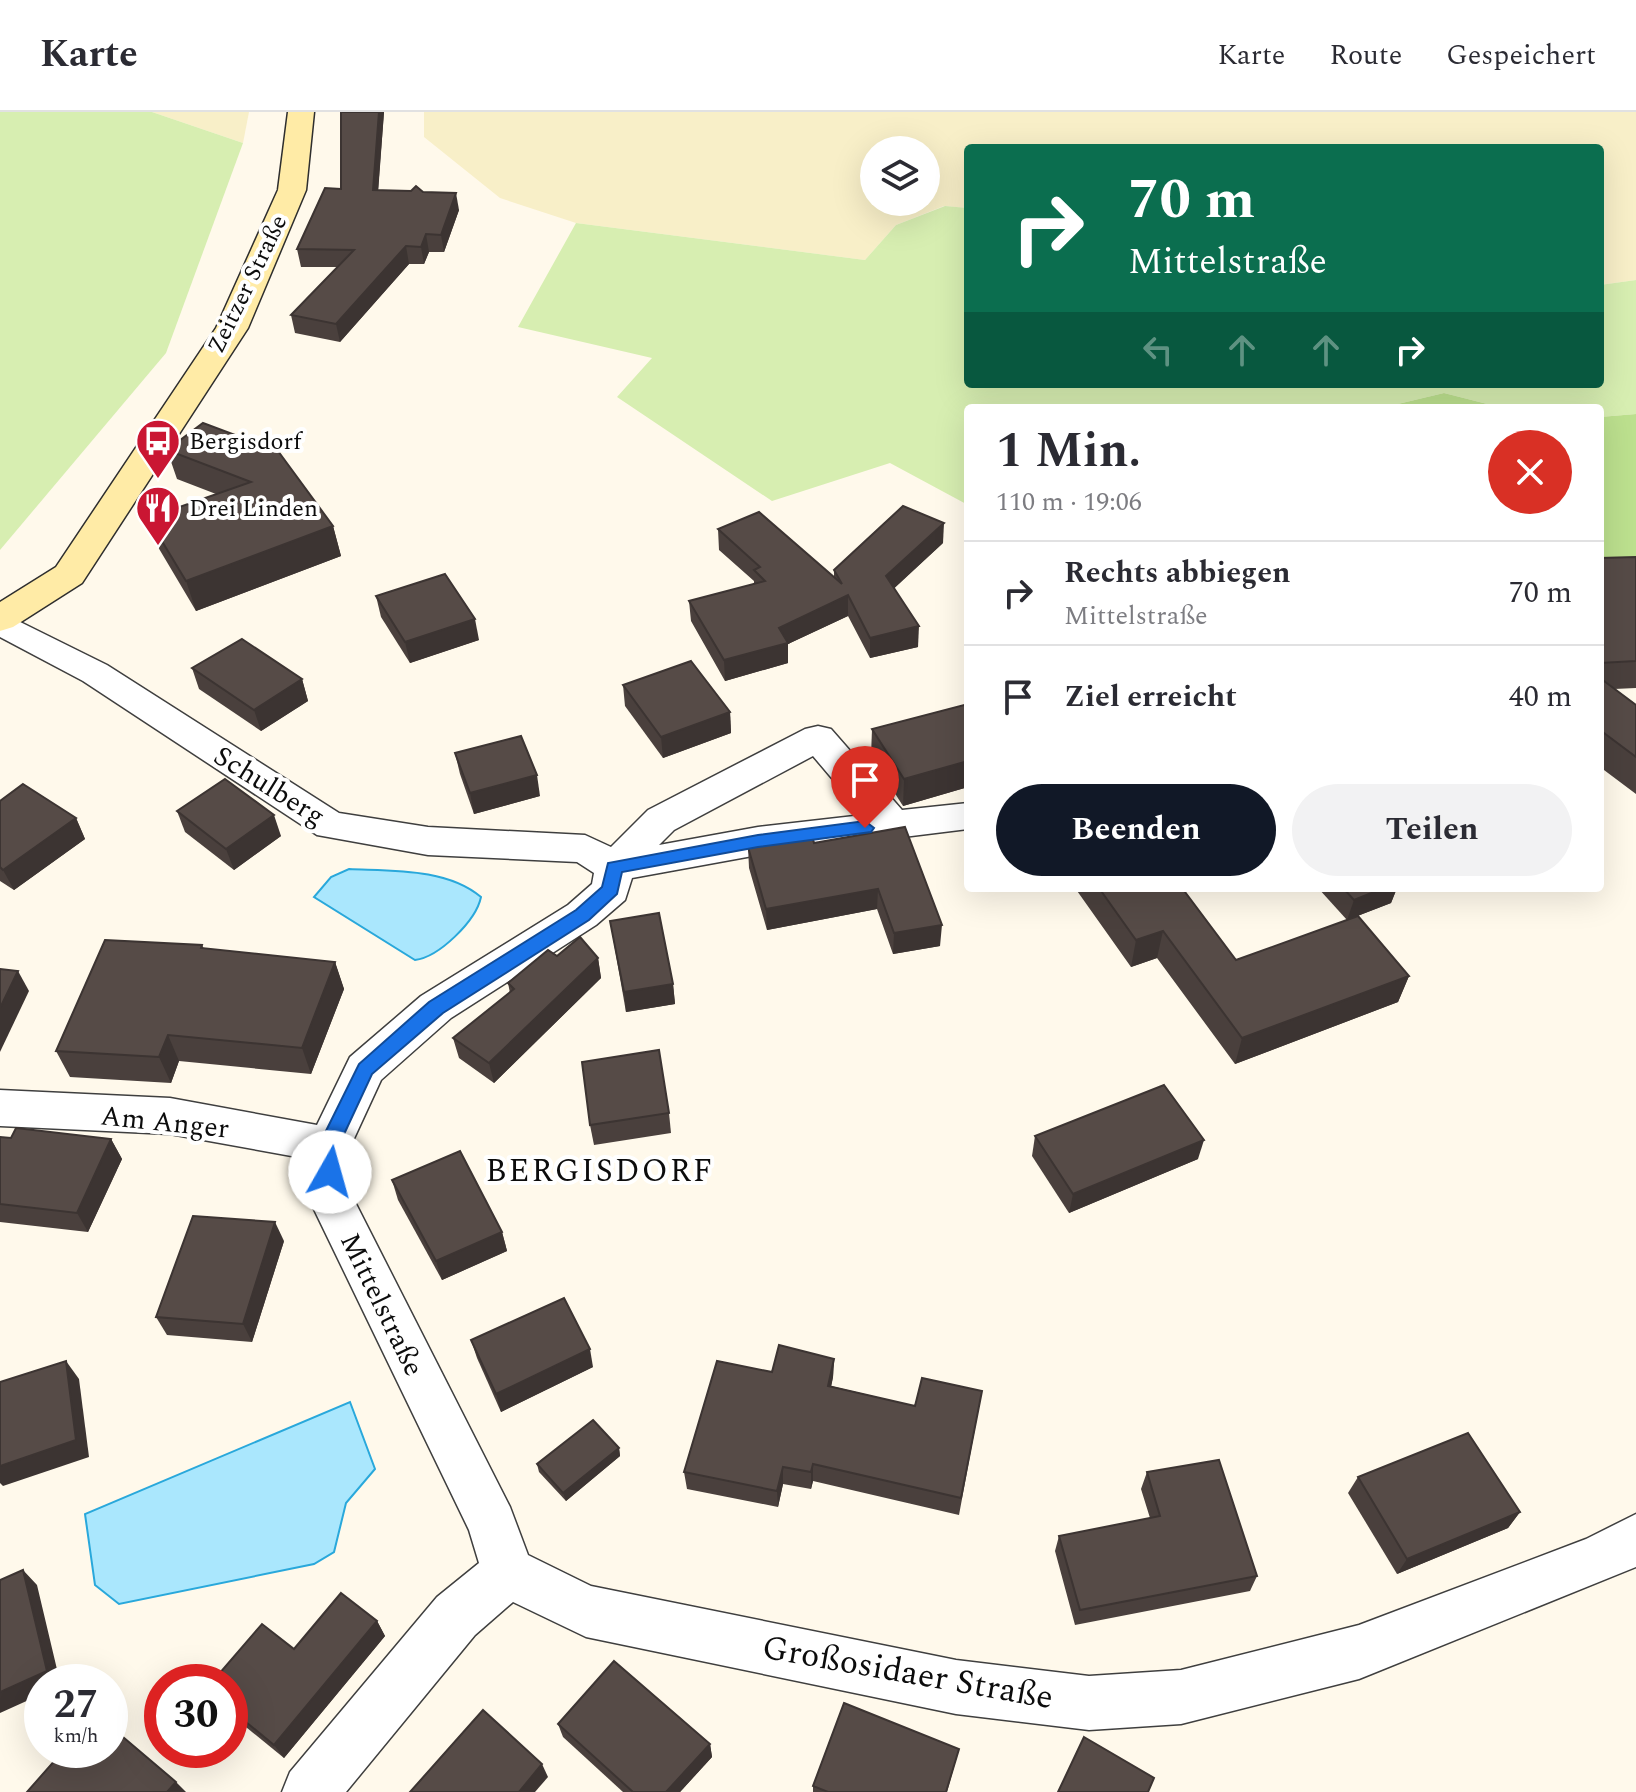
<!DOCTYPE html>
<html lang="de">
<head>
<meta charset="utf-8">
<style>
	:root { --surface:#fff; --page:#f2f2f3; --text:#2b2b33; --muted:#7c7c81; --line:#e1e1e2; --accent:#111827 }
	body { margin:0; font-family:Spectral,serif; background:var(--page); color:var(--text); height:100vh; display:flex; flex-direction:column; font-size:30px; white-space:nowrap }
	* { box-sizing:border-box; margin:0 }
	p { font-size:26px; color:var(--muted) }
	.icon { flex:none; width:44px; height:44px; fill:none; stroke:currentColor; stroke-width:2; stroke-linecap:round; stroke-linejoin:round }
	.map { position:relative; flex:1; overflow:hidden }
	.side { position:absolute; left:964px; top:292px; width:640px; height:488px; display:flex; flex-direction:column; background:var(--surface); border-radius:8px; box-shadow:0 8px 32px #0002 }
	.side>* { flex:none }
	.banner { position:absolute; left:964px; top:32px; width:640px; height:244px; border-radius:8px; box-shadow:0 8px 32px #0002; background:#0b6e4f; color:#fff; overflow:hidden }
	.fabs { position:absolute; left:860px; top:24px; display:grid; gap:16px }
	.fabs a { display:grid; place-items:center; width:80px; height:80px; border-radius:50%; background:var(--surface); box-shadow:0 8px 32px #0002; font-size:40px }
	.speed { position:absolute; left:24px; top:1552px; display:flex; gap:16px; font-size:40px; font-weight:700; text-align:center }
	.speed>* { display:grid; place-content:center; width:104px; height:104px; border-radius:50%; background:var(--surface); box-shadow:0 8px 32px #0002; line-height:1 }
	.speed small { font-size:20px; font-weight:400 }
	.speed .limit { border:12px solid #d22; background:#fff; color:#111 }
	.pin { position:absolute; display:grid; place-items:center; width:68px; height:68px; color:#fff; margin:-82px -34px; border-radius:50% 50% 50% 0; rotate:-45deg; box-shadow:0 0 8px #0007 }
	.pin .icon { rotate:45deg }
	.me { position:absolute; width:88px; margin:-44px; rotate:7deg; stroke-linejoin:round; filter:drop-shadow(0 0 6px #0008) }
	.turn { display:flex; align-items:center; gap:28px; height:168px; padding:0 32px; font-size:36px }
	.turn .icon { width:104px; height:104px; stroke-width:2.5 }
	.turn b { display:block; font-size:56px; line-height:68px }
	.lanes { display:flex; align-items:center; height:76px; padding:0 32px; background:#0003; justify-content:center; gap:40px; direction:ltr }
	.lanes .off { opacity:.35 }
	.round { display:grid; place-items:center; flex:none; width:84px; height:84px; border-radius:42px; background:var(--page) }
	.headline { display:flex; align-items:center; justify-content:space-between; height:136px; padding:0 32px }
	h1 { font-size:48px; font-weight:700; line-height:60px }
	.button { display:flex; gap:16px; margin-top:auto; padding:16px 32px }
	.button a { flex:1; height:92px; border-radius:48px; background:var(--accent); color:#fff; font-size:32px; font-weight:700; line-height:92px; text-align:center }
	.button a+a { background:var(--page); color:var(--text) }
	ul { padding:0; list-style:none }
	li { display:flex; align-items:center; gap:24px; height:104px; padding:0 32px; border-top:2px solid var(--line) }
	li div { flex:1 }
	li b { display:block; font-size:30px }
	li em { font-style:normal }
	header { display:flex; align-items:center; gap:48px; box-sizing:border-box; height:112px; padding:0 40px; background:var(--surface); border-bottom:2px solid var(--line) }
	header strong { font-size:38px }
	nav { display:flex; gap:44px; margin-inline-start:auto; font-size:28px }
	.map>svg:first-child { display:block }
	.farmland { fill:#f8efc8; fill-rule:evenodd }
	.green { fill:#d7eeb1 }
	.forest { fill:#bce08e }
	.water { fill:#aae7fd; stroke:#29a8db; stroke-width:2 }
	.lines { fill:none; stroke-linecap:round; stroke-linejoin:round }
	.street-casing { stroke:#3f3f3f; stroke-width:3 }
	.secondary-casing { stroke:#2e2e2e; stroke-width:3 }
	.street { fill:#fff; fill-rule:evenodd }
	.secondary { fill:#ffeba6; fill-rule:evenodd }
	.wall { fill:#4a403d }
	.shaded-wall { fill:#3c3432 }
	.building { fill:#564b47; stroke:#3c3432; stroke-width:2 }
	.route { fill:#1a73e8; stroke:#114b97; stroke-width:2 }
	.labels { text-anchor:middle; stroke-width:8; stroke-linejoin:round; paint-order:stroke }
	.far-street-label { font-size:24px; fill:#0c0c0c; stroke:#fff }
	.far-poi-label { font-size:24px; fill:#0c0c0c; stroke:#fff; text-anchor:start }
	.street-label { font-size:28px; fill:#0c0c0c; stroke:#fff }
	.quarter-label { font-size:32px; letter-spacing:2px; fill:#0c0c0c; stroke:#fff }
	.near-street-label { font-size:34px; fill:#0c0c0c; stroke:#fff }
</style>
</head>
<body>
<header>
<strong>Karte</strong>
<nav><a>Karte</a><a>Route</a><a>Gespeichert</a></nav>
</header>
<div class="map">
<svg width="1636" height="1680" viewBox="0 0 1636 1680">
	<rect width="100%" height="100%" fill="#fff9eb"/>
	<g class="farmland">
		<polygon points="152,0 249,0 243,31"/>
		<path d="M424,0H1636V168L1600,173V36H968V96L944,94L896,113L865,148L576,111L500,86L424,25ZM874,38H926V90H874Z"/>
	</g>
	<g class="green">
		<polygon points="0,0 152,0 243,31 166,241 0,438"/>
		<polygon points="945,94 968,96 968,272 1600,272 1600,173 1636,168 1636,302 1600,305 1600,296 1503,296 1444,281 1381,296 968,296 968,393 890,351 772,389 617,285 652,246 518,215 576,111 865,148 896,113"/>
	</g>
	<g class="forest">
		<polygon points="1444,281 1503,296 1381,296"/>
		<polygon points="1636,302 1636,456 1600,460 1600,305"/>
	</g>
	<g class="water">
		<path d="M349,757C392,759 447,756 481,785C476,809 439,845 415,848L314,785L331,765Z"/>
		<polygon points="350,1290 375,1357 346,1391 334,1440 314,1452 119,1492 95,1473 85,1402"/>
	</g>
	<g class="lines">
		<g class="street-casing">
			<path id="street" d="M0,500L107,553L339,701L428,715L585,723L611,735L648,698L805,617L818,614L831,617L902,698L968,691V717L758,743L632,766L625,788L596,813L451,906L381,968L351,1033L353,1086L510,1395L528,1443L591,1474L956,1548L1089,1564L1181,1558L1359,1513L1586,1427L1636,1402V1455L1359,1567L1181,1612L1089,1618L956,1602L586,1525L513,1490L475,1523L346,1680H282L290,1660L437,1485L479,1451L469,1418L309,1087L308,1047L170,1022L0,1014V978L170,986L317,1013L350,945L421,884L568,793L592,772L594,761L577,750L428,743L317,723L83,569L0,525ZM813,644L863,703L758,715L659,733L674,718Z"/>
		</g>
		<g class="secondary-casing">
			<polygon id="secondary" points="288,0 314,0 306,78 248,216 82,471 13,515 0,519 0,490 56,455 216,216 278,78"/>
		</g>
		<use href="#street" class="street"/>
		<use href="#secondary" class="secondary"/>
	</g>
	<g class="wall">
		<polygon points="341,0 384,0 378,78 423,80 459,98 444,140 429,140 424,152 409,152 340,230 295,221 291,203 337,155 301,155 297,137 341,77"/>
		<polygon points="203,311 333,414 341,444 196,499 158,435 148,406 216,382 177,367 167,338"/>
		<polygon points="718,417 834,465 834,458 943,431 894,476 918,535 870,546 848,504 788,532 788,551 725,569 691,509 689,489 754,472 754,469 719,438"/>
		<polygon points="1636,445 1636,576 1614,577 1636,593 1636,682 1600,655 1600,446"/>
		<polygon points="376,484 479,528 410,551 381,505"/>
		<polygon points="192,556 302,567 308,589 261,619 199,577"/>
		<polygon points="623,573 730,600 731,621 663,646 625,594"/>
		<polygon points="968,592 968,675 903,694 871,644 872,617"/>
		<polygon points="455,641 540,684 474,702 460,662"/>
		<polygon points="0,689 76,706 85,727 14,778 0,769"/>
		<polygon points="177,699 281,724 234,758 185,720"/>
		<polygon points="905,715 940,834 893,842 877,797 767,818 749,756 748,735 814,731"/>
		<polygon points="1075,776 1182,776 1236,848 1409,864 1398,890 1235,952 1157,846 1131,855"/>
		<polygon points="1318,776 1397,776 1391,791 1347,808"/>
		<polygon points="610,809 673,872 675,892 626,900"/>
		<polygon points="202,833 204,837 335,850 344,877 311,962 179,949 171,971 70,965 56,939"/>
		<polygon points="557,844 598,846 601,866 494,971 459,946 453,926 510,881 508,871"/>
		<polygon points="669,1001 671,1021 594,1033 590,1013"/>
		<polygon points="1035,1024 1198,1047 1069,1101 1032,1044"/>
		<polygon points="0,1025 111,1027 122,1047 88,1120 0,1110"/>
		<polygon points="392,1068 502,1120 507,1139 442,1168 398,1088"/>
		<polygon points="284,1129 252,1230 167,1223 156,1205"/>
		<polygon points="471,1228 593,1255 501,1300 477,1246"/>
		<polygon points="834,1247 833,1265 831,1274 915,1294 982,1279 959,1403 813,1369 811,1377 783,1372 778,1395 687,1377 684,1360 772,1260"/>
		<polygon points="619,1336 620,1344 566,1389 539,1360 537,1352"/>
		<polygon points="1147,1360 1257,1464 1250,1479 1075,1513 1055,1439 1059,1424 1150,1406 1141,1377"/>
		<polygon points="1358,1365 1520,1400 1508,1416 1397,1462 1348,1381"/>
		<polygon points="377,1509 385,1524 284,1646 230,1602 230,1570 294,1537"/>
		<polygon points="558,1612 710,1632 712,1645 680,1680 623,1680 563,1625"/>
		<polygon points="959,1637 947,1680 813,1680 813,1674"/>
	</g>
	<g class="shaded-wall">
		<polygon points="379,0 384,0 377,95 373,78"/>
		<polygon points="456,81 459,98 444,140 441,123"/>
		<polygon points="426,122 429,140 424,152 421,135"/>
		<polygon points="406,134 409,152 340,230 336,212"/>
		<polygon points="944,411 943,431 886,484 886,464"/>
		<polygon points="333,414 341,444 196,499 186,469"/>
		<polygon points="848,483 848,504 788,532 788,551 725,569 724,548 779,516"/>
		<polygon points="475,507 479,528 410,551 405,530"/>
		<polygon points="919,514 918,535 870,546 870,526"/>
		<polygon points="302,567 308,589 261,619 254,598"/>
		<polygon points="730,600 731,621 663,646 661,625"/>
		<polygon points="968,649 968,675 903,694 904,667"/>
		<polygon points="537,663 540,684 474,702 470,681"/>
		<polygon points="274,703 281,724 234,758 226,737"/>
		<polygon points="76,706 85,727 14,778 3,758"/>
		<polygon points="1384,776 1397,776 1391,791 1347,808 1354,788"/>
		<polygon points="878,777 877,797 767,818 766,797"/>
		<polygon points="942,813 940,834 893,842 894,821"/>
		<polygon points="1163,819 1157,846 1131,855 1136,828"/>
		<polygon points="598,846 601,866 494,971 489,951"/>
		<polygon points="335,850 344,877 311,962 302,936"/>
		<polygon points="18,859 29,879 0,940 0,896"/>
		<polygon points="1409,864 1398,890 1235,952 1242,926"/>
		<polygon points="673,872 675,892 626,900 624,880"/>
		<polygon points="168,923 179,949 171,971 159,945"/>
		<polygon points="111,1027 122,1047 88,1120 77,1101"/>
		<polygon points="1204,1028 1198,1047 1069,1101 1073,1082"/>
		<polygon points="275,1110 284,1129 252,1230 243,1212"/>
		<polygon points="502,1120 507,1139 442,1168 436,1149"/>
		<polygon points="590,1237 593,1255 501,1300 496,1282"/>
		<polygon points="834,1247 833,1265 828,1291 828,1274"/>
		<polygon points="66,1249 79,1267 89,1345 3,1374 0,1371 0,1354"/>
		<polygon points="619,1336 620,1344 566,1389 563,1381"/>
		<polygon points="813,1352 813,1369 811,1377 811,1360"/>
		<polygon points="783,1355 783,1372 778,1395 777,1379"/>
		<polygon points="1520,1400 1508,1416 1397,1462 1407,1447"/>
		<polygon points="23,1458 37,1473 60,1570 42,1570 42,1582 0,1601 0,1580"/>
		<polygon points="377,1509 385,1524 284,1646 274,1633"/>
		<polygon points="710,1632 712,1645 680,1680 666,1680"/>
		<polygon points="542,1652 548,1665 535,1680 519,1680"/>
		<polygon points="176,1670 186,1680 167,1680"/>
	</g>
	<g class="building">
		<polygon points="341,0 379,0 373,78 411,79 416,74 423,80 456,81 441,123 426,122 421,135 406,134 336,212 291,203 354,138 297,137 325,76 341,77"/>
		<polygon points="203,311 278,339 333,414 186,469 148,406 251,370 167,338"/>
		<polygon points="903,394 944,411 886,464 919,514 870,526 848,483 779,516 788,531 724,548 689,489 765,469 754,458 760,455 718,417 759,400 842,472 834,458"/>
		<polygon points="1636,445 1636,549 1600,551 1600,446"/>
		<polygon points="445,462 475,507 405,530 376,484"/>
		<polygon points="242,527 302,567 254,598 192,556"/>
		<polygon points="691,549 730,600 661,625 623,573"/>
		<polygon points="1600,566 1636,593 1636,645 1600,618"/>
		<polygon points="968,592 968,649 904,667 872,617"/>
		<polygon points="521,624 537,663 470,681 455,641"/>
		<polygon points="225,667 274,703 226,737 177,699"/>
		<polygon points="23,672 76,706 3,758 0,755 0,689"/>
		<polygon points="905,715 942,813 894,821 878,777 766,797 748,735 812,724 814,731"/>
		<polygon points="1099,776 1182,776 1236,848 1358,804 1409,864 1242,926 1163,819 1136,828"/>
		<polygon points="1343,776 1384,776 1354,788"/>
		<polygon points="659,801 673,872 624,880 610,809"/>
		<polygon points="580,825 598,846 489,951 453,926 514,877 508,871 548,838 557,844"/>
		<polygon points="105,828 202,833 201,836 335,850 302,936 168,923 159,945 56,939"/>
		<polygon points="0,857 18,859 0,896"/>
		<polygon points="659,938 669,1001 590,1013 582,950"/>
		<polygon points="1164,973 1204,1028 1073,1082 1035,1024"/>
		<polygon points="16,1016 111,1027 77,1101 0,1092 0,1025 11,1026"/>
		<polygon points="460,1039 502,1120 436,1149 392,1068"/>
		<polygon points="193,1104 275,1110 243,1212 156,1205"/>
		<polygon points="564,1186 590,1237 496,1282 471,1228"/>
		<polygon points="779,1233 834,1247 828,1274 915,1294 922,1266 982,1279 961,1386 813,1352 811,1360 783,1355 777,1379 684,1360 717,1249 772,1260"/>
		<polygon points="66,1249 76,1328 0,1354 0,1270"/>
		<polygon points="593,1308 619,1336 563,1381 537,1352"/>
		<polygon points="1468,1321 1520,1400 1407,1447 1358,1365"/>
		<polygon points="1219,1348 1257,1464 1080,1498 1059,1424 1160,1404 1147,1360"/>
		<polygon points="23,1458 47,1559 0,1580 0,1468"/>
		<polygon points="341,1481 377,1509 274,1633 230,1597 230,1570 212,1570 262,1512 294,1537"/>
		<polygon points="614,1549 710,1632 666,1680 633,1680 558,1612"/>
		<polygon points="844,1591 959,1637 946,1680 828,1680 813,1674"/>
		<polygon points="483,1598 542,1652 519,1680 410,1680"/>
		<polygon points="110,1614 176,1670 167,1680 27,1680 64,1638 110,1638"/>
		<polygon points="1084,1625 1154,1666 1148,1680 1058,1680"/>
	</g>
	<polygon class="route" points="865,709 874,716 871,720 758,735 622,760 617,782 589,808 443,901 372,962 339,1033 340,1060 337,1066 330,1068 323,1066 319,1033 359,952 429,890 576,798 602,775 608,751 758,723"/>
	<defs>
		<g id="bus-pin" transform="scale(2.3)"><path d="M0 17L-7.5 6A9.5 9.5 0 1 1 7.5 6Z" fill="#ca1633" stroke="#fff"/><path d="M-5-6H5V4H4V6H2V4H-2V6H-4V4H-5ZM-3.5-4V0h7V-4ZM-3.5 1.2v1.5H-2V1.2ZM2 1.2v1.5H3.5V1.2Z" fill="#fff"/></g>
		<g id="restaurant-pin" transform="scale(2.3)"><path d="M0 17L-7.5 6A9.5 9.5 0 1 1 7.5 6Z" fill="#ca1633" stroke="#fff"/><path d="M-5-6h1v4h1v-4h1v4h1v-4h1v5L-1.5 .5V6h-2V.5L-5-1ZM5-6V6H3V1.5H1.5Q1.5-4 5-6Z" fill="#fff"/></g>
	</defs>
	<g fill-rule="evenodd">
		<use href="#bus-pin" x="158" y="329"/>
		<use href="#restaurant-pin" x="158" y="396"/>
	</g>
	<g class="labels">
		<g class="far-street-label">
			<text transform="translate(247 172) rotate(-64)" y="8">Zeitzer Straße</text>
		</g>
		<g class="far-poi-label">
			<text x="189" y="337">Bergisdorf</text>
			<text x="189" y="404">Drei Linden</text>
		</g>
		<g class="street-label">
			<text transform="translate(270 673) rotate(32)" y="10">Schulberg</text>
			<text transform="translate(165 1009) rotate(6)" y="10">Am Anger</text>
			<text transform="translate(383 1192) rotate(64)" y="10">Mittelstraße</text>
		</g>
		<g class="quarter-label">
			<text x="600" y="1069">BERGISDORF</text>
		</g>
		<g class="near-street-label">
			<text transform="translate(908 1559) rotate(10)" y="12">Großosidaer Straße</text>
		</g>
	</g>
</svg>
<div class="fabs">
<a><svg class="icon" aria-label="layers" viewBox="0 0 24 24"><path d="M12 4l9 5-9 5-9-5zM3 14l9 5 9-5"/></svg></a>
</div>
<div class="speed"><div>27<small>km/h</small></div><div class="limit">30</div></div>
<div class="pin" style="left:865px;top:716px;background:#d93025"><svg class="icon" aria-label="arrive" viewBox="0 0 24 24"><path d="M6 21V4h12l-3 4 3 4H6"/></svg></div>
<svg class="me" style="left:330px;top:1060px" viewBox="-20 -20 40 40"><circle r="19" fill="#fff"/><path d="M0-13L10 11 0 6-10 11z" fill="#1a73e8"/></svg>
<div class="banner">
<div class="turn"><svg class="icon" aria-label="right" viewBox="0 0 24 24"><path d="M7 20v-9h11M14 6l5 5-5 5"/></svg><div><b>70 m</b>Mittelstraße</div></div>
<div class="lanes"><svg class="icon off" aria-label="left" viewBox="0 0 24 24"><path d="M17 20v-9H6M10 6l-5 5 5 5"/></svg><svg class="icon off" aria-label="ahead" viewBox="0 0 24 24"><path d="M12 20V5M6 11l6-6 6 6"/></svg><svg class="icon off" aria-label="ahead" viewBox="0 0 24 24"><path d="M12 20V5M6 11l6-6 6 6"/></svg><svg class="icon" aria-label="right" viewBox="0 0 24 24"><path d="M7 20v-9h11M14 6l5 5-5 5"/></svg></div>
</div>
<section class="side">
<div class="headline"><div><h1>1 Min.</h1><p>110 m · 19:06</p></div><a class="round" style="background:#d93025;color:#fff"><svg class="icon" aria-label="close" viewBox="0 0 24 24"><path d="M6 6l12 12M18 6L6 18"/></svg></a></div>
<ul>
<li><svg class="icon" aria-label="right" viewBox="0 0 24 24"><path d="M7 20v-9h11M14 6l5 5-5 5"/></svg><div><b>Rechts abbiegen</b><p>Mittelstraße</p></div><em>70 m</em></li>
<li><svg class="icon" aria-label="arrive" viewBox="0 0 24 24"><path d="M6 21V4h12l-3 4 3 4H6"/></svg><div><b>Ziel erreicht</b></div><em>40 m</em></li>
</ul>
<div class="button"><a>Beenden</a><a>Teilen</a></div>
</section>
</div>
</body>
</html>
